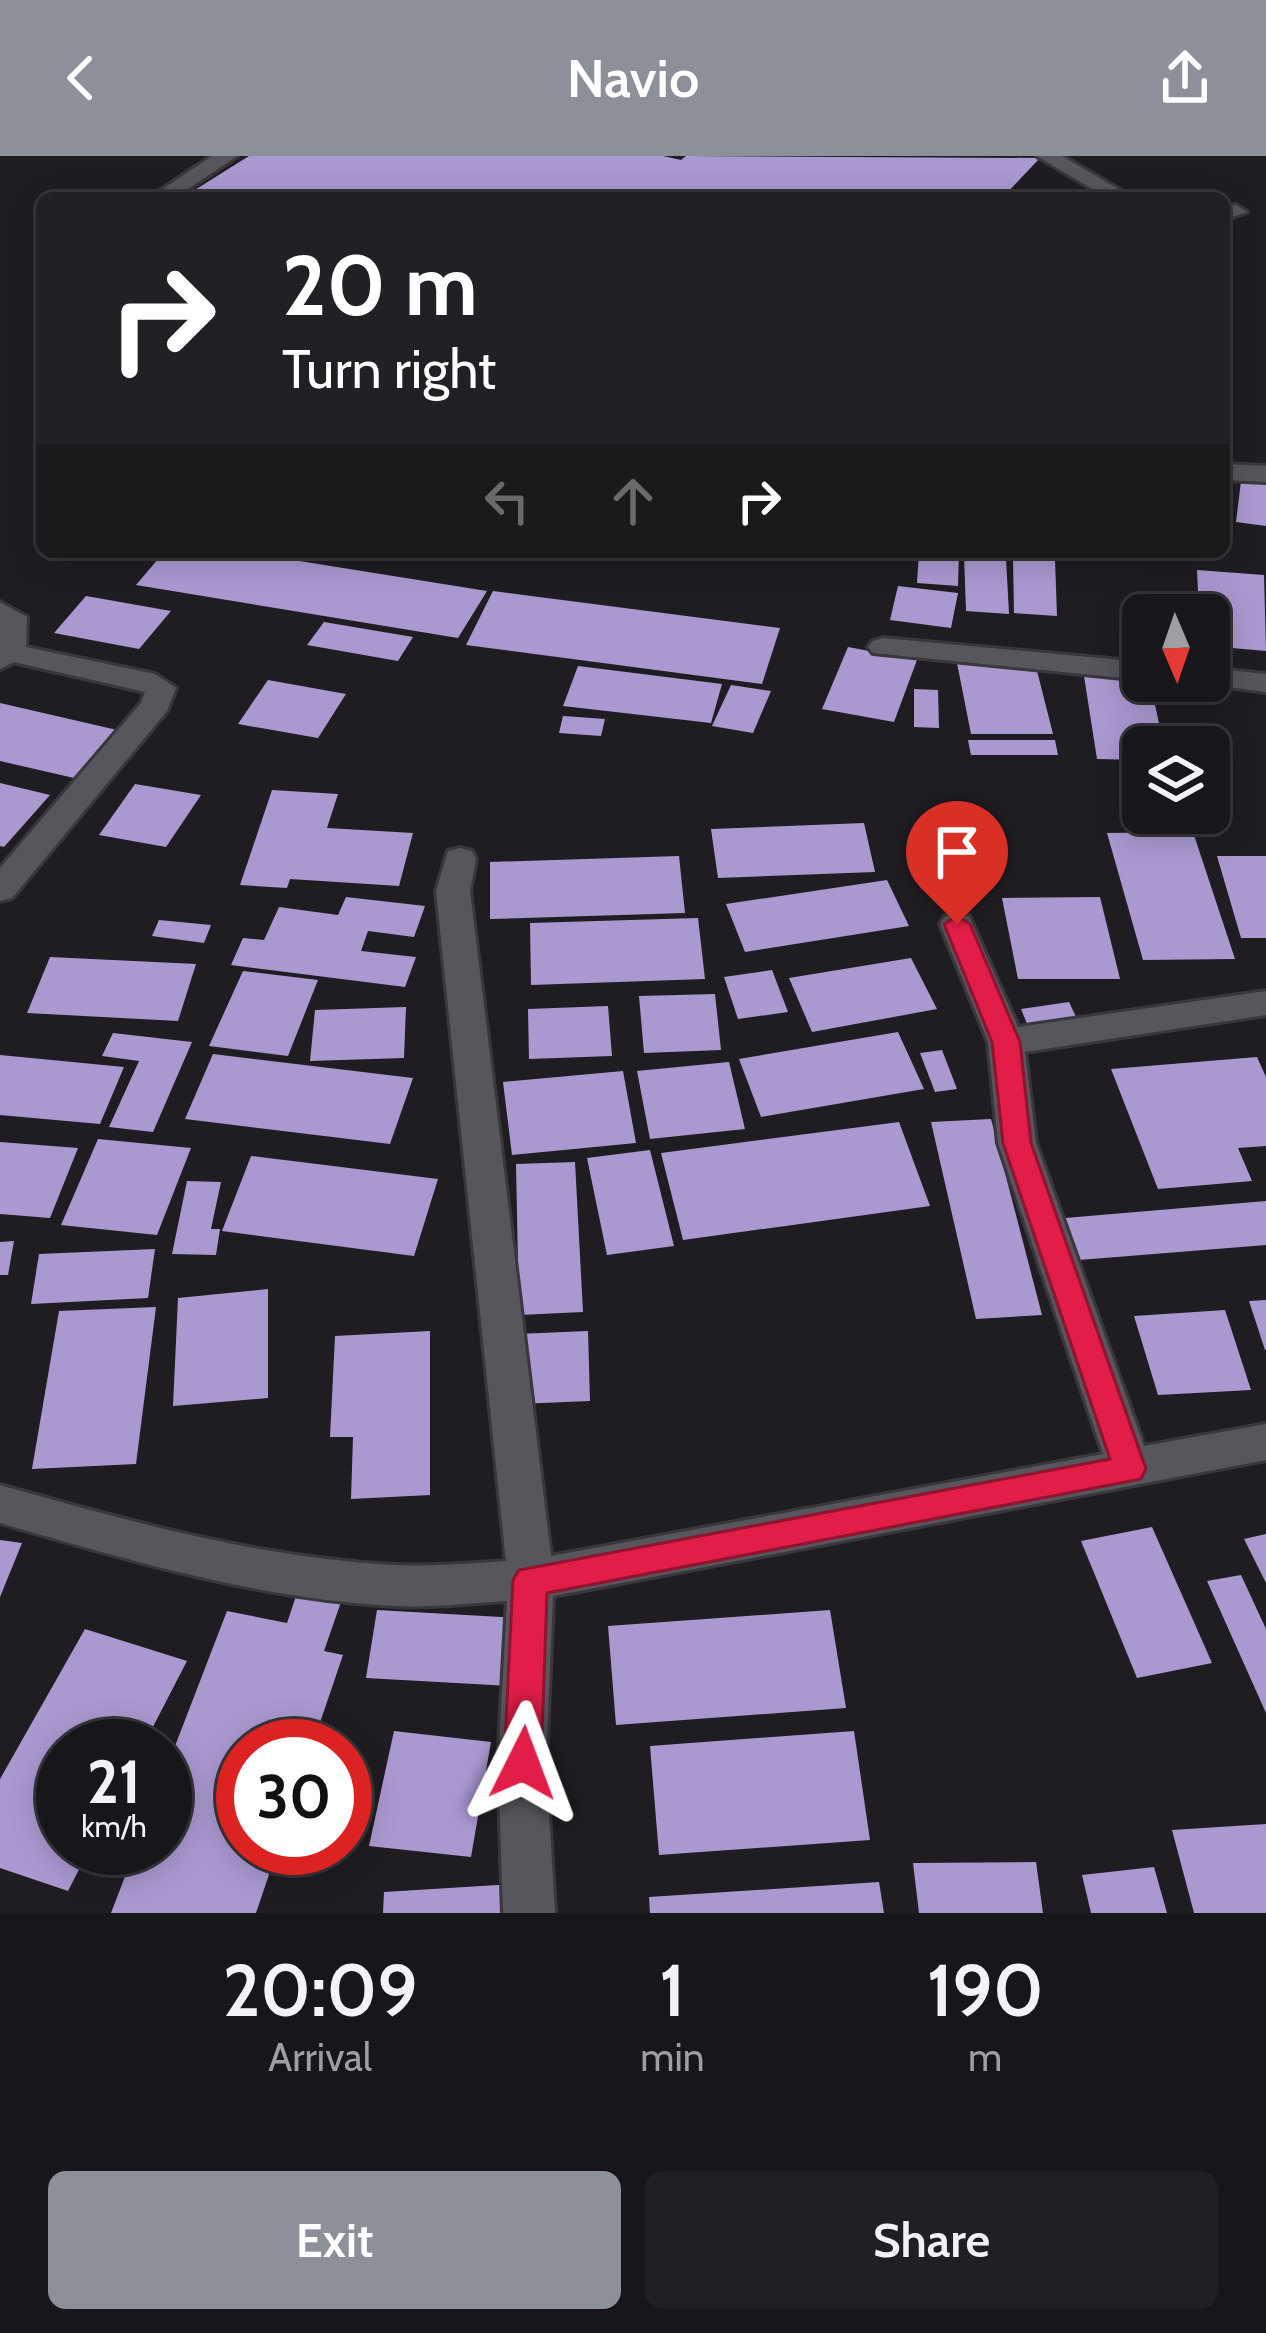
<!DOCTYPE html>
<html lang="en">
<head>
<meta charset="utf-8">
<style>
	:root { --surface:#17161a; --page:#201f23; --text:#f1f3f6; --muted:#9e9fa2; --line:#363539; --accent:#8c9099 }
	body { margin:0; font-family:Cabin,sans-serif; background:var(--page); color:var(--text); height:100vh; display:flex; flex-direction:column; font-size:45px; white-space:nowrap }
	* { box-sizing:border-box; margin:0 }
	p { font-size:39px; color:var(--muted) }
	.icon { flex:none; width:66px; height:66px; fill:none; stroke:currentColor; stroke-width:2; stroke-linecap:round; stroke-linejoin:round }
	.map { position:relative; height:1757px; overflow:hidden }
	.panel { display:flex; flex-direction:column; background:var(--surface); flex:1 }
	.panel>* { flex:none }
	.banner { position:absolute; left:36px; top:36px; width:1194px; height:366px; border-radius:18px; box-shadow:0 6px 30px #0003,0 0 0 3px var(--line); background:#202124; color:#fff; overflow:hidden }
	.needle { width:78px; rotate:178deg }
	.tools { position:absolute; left:1122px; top:438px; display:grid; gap:24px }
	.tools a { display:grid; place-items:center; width:108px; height:108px; border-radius:18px; background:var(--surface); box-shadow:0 6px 30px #0003,0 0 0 3px var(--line); font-size:60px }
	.speed { position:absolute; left:36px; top:1563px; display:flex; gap:24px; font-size:60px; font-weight:700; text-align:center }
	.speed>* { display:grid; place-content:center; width:156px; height:156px; border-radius:50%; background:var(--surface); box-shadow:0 6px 30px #0003,0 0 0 3px var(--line); line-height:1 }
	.speed small { font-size:30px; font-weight:400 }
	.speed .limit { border:18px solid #d22; background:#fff; color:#111 }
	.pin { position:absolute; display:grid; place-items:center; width:102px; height:102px; color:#fff; margin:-123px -51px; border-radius:50% 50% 50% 0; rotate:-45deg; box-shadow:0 0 12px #0007 }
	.pin .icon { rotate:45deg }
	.me { position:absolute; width:132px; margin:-66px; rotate:3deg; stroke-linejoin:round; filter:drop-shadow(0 0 9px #0008) }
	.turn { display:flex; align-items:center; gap:42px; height:252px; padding:0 48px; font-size:54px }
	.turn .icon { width:156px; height:156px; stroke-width:2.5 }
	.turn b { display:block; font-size:84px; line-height:102px }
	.lanes { display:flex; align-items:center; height:114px; padding:0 48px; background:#0003; justify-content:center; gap:60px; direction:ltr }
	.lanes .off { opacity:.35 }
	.eta { display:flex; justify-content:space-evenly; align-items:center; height:204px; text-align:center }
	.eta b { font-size:72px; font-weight:600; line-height:84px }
	.primary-button { display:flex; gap:24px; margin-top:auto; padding:24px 48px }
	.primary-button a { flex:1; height:138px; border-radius:18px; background:var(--accent); color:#fff; font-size:48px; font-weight:600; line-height:138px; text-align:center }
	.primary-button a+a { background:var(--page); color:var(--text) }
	header { display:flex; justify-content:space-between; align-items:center; height:156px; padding:0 48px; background:var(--accent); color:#fff; font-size:54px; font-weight:600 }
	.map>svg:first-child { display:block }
	.building { fill:#aa99d1 }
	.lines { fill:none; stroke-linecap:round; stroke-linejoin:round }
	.street-casing { stroke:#39373c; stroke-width:6 }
	.street { fill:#57565c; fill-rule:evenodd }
	.route { fill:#e11d48; stroke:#92132f; stroke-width:3 }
</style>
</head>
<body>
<header><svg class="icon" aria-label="back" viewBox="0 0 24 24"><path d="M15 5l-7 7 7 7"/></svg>Navio<svg class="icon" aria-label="share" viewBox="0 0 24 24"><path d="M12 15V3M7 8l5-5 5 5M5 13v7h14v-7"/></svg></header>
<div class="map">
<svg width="1266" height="1757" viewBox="0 0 1266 1757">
	<rect width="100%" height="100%" fill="#1f1d22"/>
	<g class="building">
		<polygon points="249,0 663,0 681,4 686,0 1040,2 1002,42 860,42 823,34 815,42 182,42"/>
		<polygon points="1241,325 1266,328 1266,370 1236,366"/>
		<polygon points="164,396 243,396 487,435 458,482 136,429"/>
		<polygon points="919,396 959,396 958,430 917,427"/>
		<polygon points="964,399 1006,402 1009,458 966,455"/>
		<polygon points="1013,401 1055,404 1057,460 1014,457"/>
		<polygon points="1197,414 1264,419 1266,495 1209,490 1209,459 1199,459"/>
		<polygon points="898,430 958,437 951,472 890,464"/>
		<polygon points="493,435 780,472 762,528 466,489"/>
		<polygon points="86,440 171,455 139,493 54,477"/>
		<polygon points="324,466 413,481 398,505 307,489"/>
		<polygon points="848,491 917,504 894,566 822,553"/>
		<polygon points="957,507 1035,507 1053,578 971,578"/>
		<polygon points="578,510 722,528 711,567 563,550"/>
		<polygon points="1084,520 1150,525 1164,591 1143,591 1143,604 1097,603"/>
		<polygon points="268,524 346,538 318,582 238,568"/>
		<polygon points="731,529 771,535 753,577 712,570"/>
		<polygon points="914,533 938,534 939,572 914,571"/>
		<polygon points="0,547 117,574 74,622 0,605"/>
		<polygon points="563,560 605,563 601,580 559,577"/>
		<polygon points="968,584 1055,584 1058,599 971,599"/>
		<polygon points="0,627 50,639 4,691 0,690"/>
		<polygon points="135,628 201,639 166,691 99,679"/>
		<polygon points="272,634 338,638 327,672 413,677 399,730 290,723 287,732 240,729"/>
		<polygon points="864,667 875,716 718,722 711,673"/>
		<polygon points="1193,676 1235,803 1143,804 1107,677"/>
		<polygon points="679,700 685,757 490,763 490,706"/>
		<polygon points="1217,700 1266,700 1266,782 1241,782"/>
		<polygon points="887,724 909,770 745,796 726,748"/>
		<polygon points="346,741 425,750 414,781 368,775 361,795 416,801 405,831 231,809 243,782 264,784 279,751 338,759"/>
		<polygon points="1100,741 1120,823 1018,823 1002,742"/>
		<polygon points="698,762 705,823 531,829 530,767"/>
		<polygon points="159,764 211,769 204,787 152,780"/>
		<polygon points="50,801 196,808 178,865 27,857"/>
		<polygon points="911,802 937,853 812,876 789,822"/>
		<polygon points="772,814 788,856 738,863 724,821"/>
		<polygon points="243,815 318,824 288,900 209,890"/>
		<polygon points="715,838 721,894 644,897 639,840"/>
		<polygon points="1069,846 1077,863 1028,870 1021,853"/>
		<polygon points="608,850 612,900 529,903 528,853"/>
		<polygon points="406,851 404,902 310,905 315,854"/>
		<polygon points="898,876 924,933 761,961 739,903"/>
		<polygon points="113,877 192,886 153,976 109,971 139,905 102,900"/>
		<polygon points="942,894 957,933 935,936 920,897"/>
		<polygon points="213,898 413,922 390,988 185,963"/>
		<polygon points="0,899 124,911 100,968 0,959"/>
		<polygon points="1257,901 1266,921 1266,990 1238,992 1252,1025 1158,1033 1111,913"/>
		<polygon points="729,906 745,973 650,983 637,915"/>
		<polygon points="623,915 636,987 512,999 503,926"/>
		<polygon points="991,963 1042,1159 976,1163 931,966"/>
		<polygon points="899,966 930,1050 683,1084 661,997"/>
		<polygon points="98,983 191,992 157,1079 61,1069"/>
		<polygon points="0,986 78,992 50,1062 0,1058"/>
		<polygon points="650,994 674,1090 607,1099 587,1002"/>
		<polygon points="251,1000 438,1023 414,1100 222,1075"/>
		<polygon points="575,1006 583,1156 519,1159 516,1008"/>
		<polygon points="187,1025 221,1026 211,1073 220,1073 216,1099 172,1098"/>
		<polygon points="1266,1045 1266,1089 1079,1104 1065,1062"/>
		<polygon points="14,1085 8,1119 0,1119 0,1086"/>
		<polygon points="155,1093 148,1142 31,1148 39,1098"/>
		<polygon points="268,1133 268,1242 173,1250 178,1142"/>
		<polygon points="1266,1144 1266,1194 1265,1194 1249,1145"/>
		<polygon points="156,1151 136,1308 32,1313 59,1155"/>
		<polygon points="1225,1154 1251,1234 1158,1239 1134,1160"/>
		<polygon points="430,1175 430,1339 351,1343 353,1281 330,1281 335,1180"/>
		<polygon points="588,1175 590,1245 518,1248 517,1178"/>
		<polygon points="1152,1371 1212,1507 1137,1522 1081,1385"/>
		<polygon points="1266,1378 1266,1427 1244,1383"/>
		<polygon points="0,1384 22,1387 0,1441"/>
		<polygon points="1241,1419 1266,1473 1266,1557 1207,1425"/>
		<polygon points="298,1434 342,1443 324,1495 343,1499 312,1590 243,1590 243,1692 278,1692 256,1757 111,1757 136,1692 165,1692 165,1616 227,1455 287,1467"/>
		<polygon points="377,1454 520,1462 512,1530 366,1522"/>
		<polygon points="830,1454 846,1552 616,1569 608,1470"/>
		<polygon points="85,1473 187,1505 143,1590 63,1590 63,1692 90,1692 68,1735 0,1712 0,1623"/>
		<polygon points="394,1575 491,1586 471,1701 369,1690"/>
		<polygon points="854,1575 870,1684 659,1699 650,1590"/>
		<polygon points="1266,1668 1266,1757 1194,1757 1172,1674"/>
		<polygon points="1036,1706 1043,1757 919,1757 913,1707"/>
		<polygon points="1154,1711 1167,1757 1091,1757 1082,1719"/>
		<polygon points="879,1726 884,1757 650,1757 649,1741"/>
		<polygon points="528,1727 528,1757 383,1757 384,1736"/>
	</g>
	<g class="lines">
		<g class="street-casing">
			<g id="street">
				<polygon points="212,0 237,0 175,42 149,42"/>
				<polygon points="1037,0 1062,0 1134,42 1107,42"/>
				<polygon points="1224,50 1236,49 1247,56 1224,64"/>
				<polygon points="1224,308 1266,310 1266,326 1224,324"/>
				<polygon points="0,446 27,461 26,491 155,518 176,532 167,555 12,742 0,745 0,712 141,547 145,536 14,506 0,513"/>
				<polygon points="883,482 1143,506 1143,524 873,497 868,491 873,485"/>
				<polygon points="1209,512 1266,518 1266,536 1198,527 1209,525"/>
				<path d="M460,692L472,695L476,703L470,735L551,1400L1103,1298L998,987L988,886L940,768L945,760H969L1018,871L1266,835V859L1025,896L1036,987L1144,1290L1266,1268V1304L553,1440L546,1607L555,1757H503L498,1607L507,1445C471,1447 433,1452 396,1450C259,1443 131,1405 0,1367V1329C131,1366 259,1402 396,1409C432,1411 470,1407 506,1405L436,735L448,695Z"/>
			</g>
		</g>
		<use href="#street" class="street"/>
	</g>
	<polygon class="route" points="957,760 970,768 1020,886 1031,987 1146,1313 1141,1323 547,1437 541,1607 536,1619 523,1625 510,1619 504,1607 513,1424 519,1414 1110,1303 1003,987 992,886 944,768"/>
</svg>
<div class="tools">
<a><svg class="needle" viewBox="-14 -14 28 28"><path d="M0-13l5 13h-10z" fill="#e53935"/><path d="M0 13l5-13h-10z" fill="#9e9fa2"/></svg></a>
<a><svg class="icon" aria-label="layers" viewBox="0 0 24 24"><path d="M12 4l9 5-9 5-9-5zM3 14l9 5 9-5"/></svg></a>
</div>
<div class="speed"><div>21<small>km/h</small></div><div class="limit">30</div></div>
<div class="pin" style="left:957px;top:768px;background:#d93025"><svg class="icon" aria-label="arrive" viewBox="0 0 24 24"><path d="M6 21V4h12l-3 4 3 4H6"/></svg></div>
<svg class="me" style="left:523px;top:1607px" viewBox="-20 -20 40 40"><path d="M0-17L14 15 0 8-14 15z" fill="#e11d48" stroke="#fff" stroke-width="4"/></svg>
<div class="banner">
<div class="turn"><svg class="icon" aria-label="right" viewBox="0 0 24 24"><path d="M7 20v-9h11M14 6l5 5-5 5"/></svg><div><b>20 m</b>Turn right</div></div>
<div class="lanes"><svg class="icon off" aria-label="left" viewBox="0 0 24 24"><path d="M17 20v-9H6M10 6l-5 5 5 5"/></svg><svg class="icon off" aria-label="ahead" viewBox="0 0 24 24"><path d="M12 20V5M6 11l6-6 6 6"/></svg><svg class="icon" aria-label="right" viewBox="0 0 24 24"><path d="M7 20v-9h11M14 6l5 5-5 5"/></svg></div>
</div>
</div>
<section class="panel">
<div class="eta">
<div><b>20:09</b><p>Arrival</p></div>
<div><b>1</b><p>min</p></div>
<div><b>190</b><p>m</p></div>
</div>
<div class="primary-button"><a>Exit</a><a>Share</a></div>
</section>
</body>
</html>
